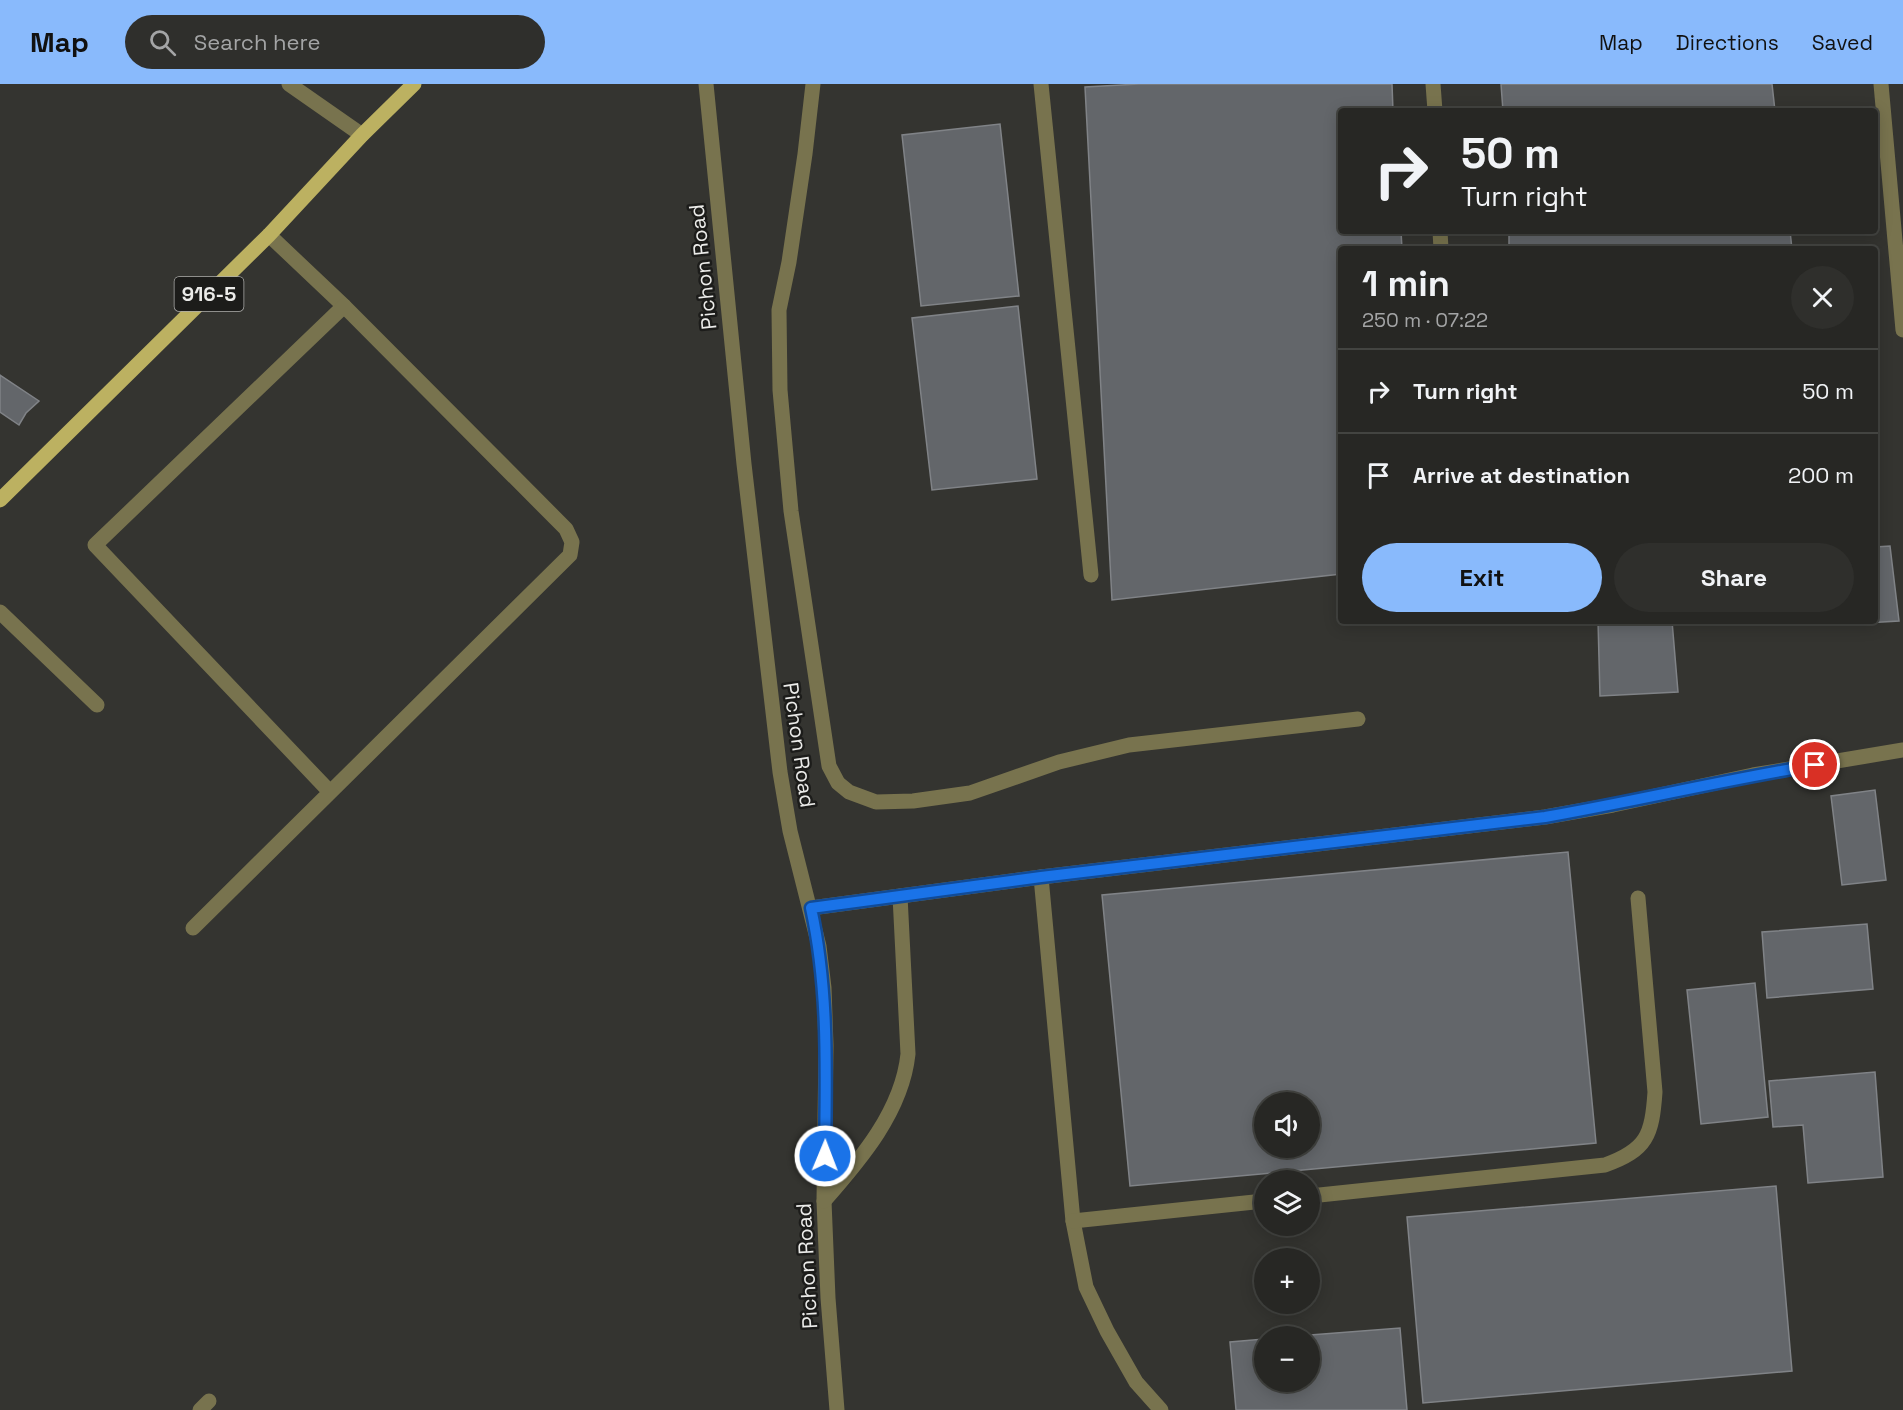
<!DOCTYPE html>
<html lang="en">
<head>
<meta charset="utf-8">
<style>
	:root { --surface:#272724; --page:#2f2f2c; --text:#f1f3f6; --muted:#a4a5a6; --line:#434441; --accent:#89bafc }
	body { margin:0; font-family:"Space Grotesk",sans-serif; background:var(--page); color:var(--text); height:100vh; display:flex; flex-direction:column; font-size:22px; white-space:nowrap }
	* { box-sizing:border-box; margin:0 }
	p { font-size:20px; color:var(--muted) }
	.icon { flex:none; width:33px; height:33px; fill:none; stroke:currentColor; stroke-width:2; stroke-linecap:round; stroke-linejoin:round }
	.map { position:relative; flex:1; overflow:hidden }
	.side { position:absolute; left:1338px; top:162px; width:540px; height:378px; display:flex; flex-direction:column; background:var(--surface); border-radius:6px; box-shadow:0 3px 15px #0003,0 0 0 2px var(--line) }
	.side>* { flex:none }
	.banner { position:absolute; left:1338px; top:24px; width:540px; height:126px; border-radius:6px; box-shadow:0 3px 15px #0003,0 0 0 2px var(--line); background:#272724; color:var(--text); overflow:hidden }
	.buttons { position:absolute; left:1254px; top:1008px; display:grid; gap:12px }
	.buttons a { display:grid; place-items:center; width:66px; height:66px; border-radius:50%; background:var(--surface); box-shadow:0 3px 15px #0003,0 0 0 2px var(--line); font-size:30px }
	.pin { position:absolute; display:grid; place-items:center; width:51px; height:51px; color:#fff; margin:-26px; border:3px solid #fff; border-radius:50%; box-shadow:0 2px 6px #0007 }
	.me { position:absolute; width:66px; margin:-33px; rotate:1deg; stroke-linejoin:round; filter:drop-shadow(0 0 4px #0008) }
	.turn { display:flex; align-items:center; gap:21px; height:126px; padding:0 24px; font-size:27px }
	.turn .icon { width:78px; height:78px; stroke-width:2.5 }
	.turn b { display:block; font-size:42px; line-height:51px }
	.round { display:grid; place-items:center; flex:none; width:63px; height:63px; border-radius:32px; background:var(--page) }
	.headline { display:flex; align-items:center; justify-content:space-between; height:102px; padding:0 24px }
	h1 { font-size:36px; font-weight:800; line-height:45px }
	.cta { display:flex; gap:12px; margin-top:auto; padding:12px 24px }
	.cta a { flex:1; height:69px; border-radius:36px; background:var(--accent); color:#111; font-size:24px; font-weight:800; line-height:69px; text-align:center }
	.cta a+a { background:var(--page); color:var(--text) }
	ul { padding:0; list-style:none }
	li { display:flex; align-items:center; gap:18px; height:84px; padding:0 24px; border-top:2px solid var(--line) }
	li div { flex:1 }
	li b { display:block; font-size:22px }
	li em { font-style:normal }
	header { display:flex; align-items:center; gap:36px; box-sizing:border-box; height:84px; padding:0 30px; background:var(--accent); color:#111 }
	header strong { font-size:28px }
	nav { display:flex; gap:33px; margin-inline-start:auto; font-size:21px }
	.search { width:420px; height:54px; background:var(--page); display:flex; align-items:center; gap:15px; box-sizing:border-box; padding:0 21px; border-radius:33px; color:var(--muted); font-size:22px }
	.map>svg:first-child { display:block }
	.building { fill:#63666a; stroke:#808387; stroke-width:1.5; fill-rule:evenodd }
	.lines { fill:none; stroke-linecap:round; stroke-linejoin:round }
	.minor { stroke:#78734e; stroke-width:15 }
	.major { stroke:#bcb161; stroke-width:15 }
	.route-casing { stroke:#114b97; stroke-width:15 }
	.route { stroke:#1a73e8; stroke-width:10 }
	.labels { text-anchor:middle; stroke-width:5; stroke-linejoin:round; paint-order:stroke }
	.shield { fill:#1c1c1a; stroke:#adadab; stroke-width:1.5 }
	.shield-label { font-size:20px; font-weight:bold; fill:#ebebe9 }
	.street-label { font-size:21px; fill:#ebebe9; stroke:#1c1c1a }
</style>
</head>
<body>
<header>
<strong>Map</strong>
<div class="search"><svg class="icon" aria-label="search" viewBox="0 0 24 24"><circle cx="10" cy="10" r="6"/><path d="M15 15l6 6"/></svg>Search here</div>
<nav><a>Map</a><a>Directions</a><a>Saved</a></nav>
</header>
<div class="map">
<svg width="1903" height="1326" viewBox="0 0 1903 1326">
	<rect width="100%" height="100%" fill="#343430"/>
	<g class="building">
		<polygon points="1139,0 1392,0 1393,27 1341,27 1341,147 1401,147 1402,165 1341,165 1341,490 1112,516 1085,3"/>
		<polygon points="1501,0 1772,0 1775,27 1503,27"/>
		<polygon points="1000,40 1019,212 921,222 902,51"/>
		<polygon points="1509,147 1790,147 1792,165 1509,165"/>
		<polygon points="1018,222 1037,395 932,406 912,234"/>
		<polygon points="0,291 39,317 26,329 19,341 0,328"/>
		<polygon points="1890,462 1899,537 1848,540 1847,537 1875,537 1875,463"/>
		<polygon points="1598,537 1672,537 1678,608 1600,612"/>
		<polygon points="1875,706 1886,796 1842,801 1831,712"/>
		<path d="M1568,768L1596,1059L1130,1102L1102,811ZM1264,1018H1310V1064H1264Z"/>
		<polygon points="1867,840 1873,905 1767,914 1762,848"/>
		<polygon points="1755,899 1768,1033 1701,1040 1687,906"/>
		<polygon points="1875,988 1883,1093 1808,1099 1803,1041 1773,1043 1769,997"/>
		<polygon points="1776,1102 1792,1287 1423,1319 1407,1133"/>
		<polygon points="1400,1244 1407,1326 1236,1326 1230,1258 1264,1255 1264,1298 1310,1298 1310,1252 1297,1252"/>
	</g>
	<g class="lines">
		<g class="minor">
			<polyline points="289,0 362,51"/>
			<polyline points="706,0 744,380 780,688 790,747 819,862 824,904 826,961 824,1117 828,1214 837,1326"/>
			<polyline points="813,0 805,70 789,178 779,226 780,306 791,427 829,682 838,699 849,708 876,718 913,717 970,709 1059,678 1129,661 1358,635"/>
			<polyline points="1041,0 1091,491"/>
			<polyline points="1433,0 1435,27"/>
			<polyline points="1881,0 1903,246"/>
			<polyline points="1440,147 1441,165"/>
			<polyline points="269,151 344,222"/>
			<polyline points="0,528 97,621"/>
			<polyline points="1041,793 1073,1137 1086,1203 1107,1247 1136,1298 1161,1326"/>
			<polyline points="811,824 1041,793 1545,733 1613,721 1753,691 1903,666"/>
			<polyline points="193,844 570,471 572,458 566,445 344,222 95,461 330,708"/>
			<path d="M1310,1112L1605,1081C1647,1066 1652,1051 1655,1008L1638,814"/>
			<path d="M824,1117C861,1075 902,1027 908,970L900,812"/>
			<polyline points="1073,1137 1264,1117"/>
			<polyline points="200,1326 209,1317"/>
		</g>
		<polyline class="major" points="0,416 269,151 362,51 414,0"/>
	</g>
	<g class="lines">
		<g class="route-casing">
			<path id="route" d="M825,1072C826,989 829,906 811,824L1041,793L1545,733C1636,717 1724,696 1815,681"/>
		</g>
		<use href="#route" class="route"/>
	</g>
	<g class="labels">
		<rect class="shield" x="174.5" y="193" width="69" height="34" rx="4.5"/>
		<g class="shield-label">
			<text x="209" y="217">916-5</text>
		</g>
		<g class="street-label">
			<text transform="translate(703 183) rotate(-96)" y="7">Pichon Road</text>
			<text transform="translate(799 661) rotate(82)" y="7">Pichon Road</text>
			<text transform="translate(807 1182) rotate(-93)" y="7">Pichon Road</text>
		</g>
	</g>
</svg>
<div class="buttons">
<a><svg class="icon" aria-label="sound" viewBox="0 0 24 24"><path d="M4 9h4l5-4v14l-5-4H4zM17 9q2 3 0 6"/></svg></a>
<a><svg class="icon" aria-label="layers" viewBox="0 0 24 24"><path d="M12 4l9 5-9 5-9-5zM3 14l9 5 9-5"/></svg></a>
<a>+</a>
<a>−</a>
</div>
<div class="pin" style="left:1815px;top:681px;background:#d93025"><svg class="icon" aria-label="arrive" viewBox="0 0 24 24"><path d="M6 21V4h12l-3 4 3 4H6"/></svg></div>
<svg class="me" style="left:825px;top:1072px" viewBox="-20 -20 40 40"><circle r="17" fill="#1a73e8" stroke="#fff" stroke-width="3"/><path d="M0-11L8 9 0 5-8 9z" fill="#fff"/></svg>
<div class="banner">
<div class="turn"><svg class="icon" aria-label="right" viewBox="0 0 24 24"><path d="M7 20v-9h11M14 6l5 5-5 5"/></svg><div><b>50 m</b>Turn right</div></div>
</div>
<section class="side">
<div class="headline"><div><h1>1 min</h1><p>250 m · 07:22</p></div><a class="round"><svg class="icon" aria-label="close" viewBox="0 0 24 24"><path d="M6 6l12 12M18 6L6 18"/></svg></a></div>
<ul>
<li><svg class="icon" aria-label="right" viewBox="0 0 24 24"><path d="M7 20v-9h11M14 6l5 5-5 5"/></svg><div><b>Turn right</b></div><em>50 m</em></li>
<li><svg class="icon" aria-label="arrive" viewBox="0 0 24 24"><path d="M6 21V4h12l-3 4 3 4H6"/></svg><div><b>Arrive at destination</b></div><em>200 m</em></li>
</ul>
<div class="cta"><a>Exit</a><a>Share</a></div>
</section>
</div>
</body>
</html>
